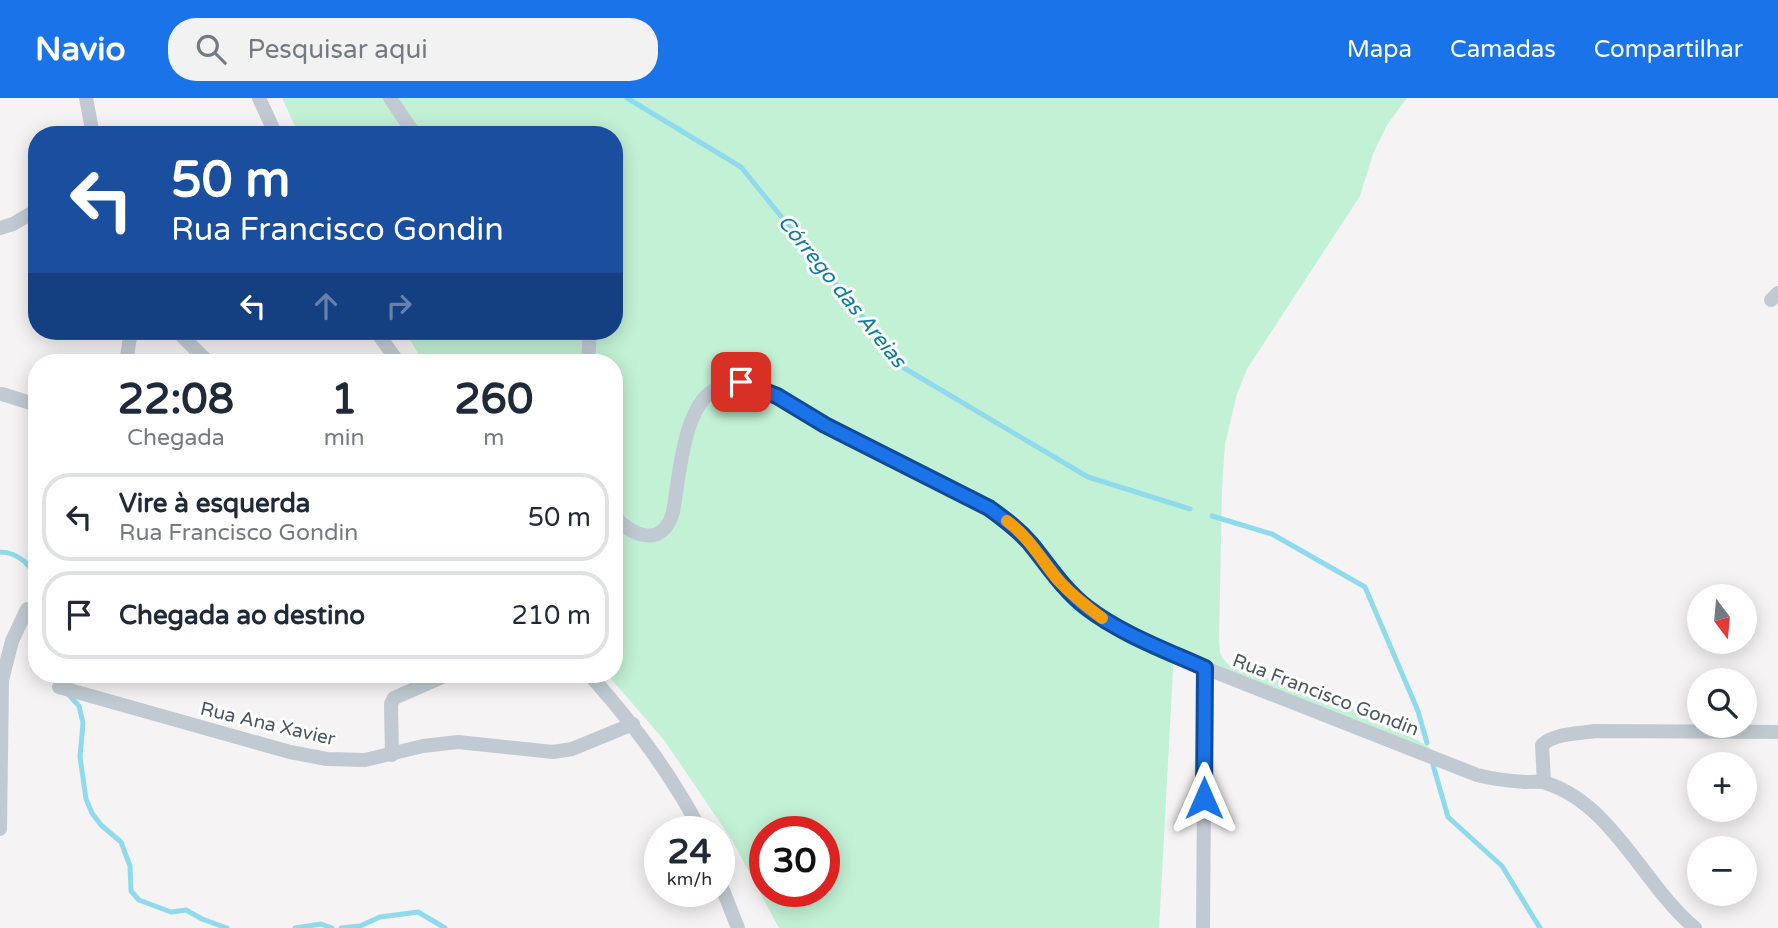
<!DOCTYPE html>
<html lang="pt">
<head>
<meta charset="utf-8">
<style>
	:root { --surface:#fff; --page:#f2f2f3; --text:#1f2937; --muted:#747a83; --line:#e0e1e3; --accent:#1a73e8 }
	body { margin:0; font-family:"Varela Round",sans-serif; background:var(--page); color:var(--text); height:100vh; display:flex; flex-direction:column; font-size:26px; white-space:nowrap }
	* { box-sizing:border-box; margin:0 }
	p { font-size:23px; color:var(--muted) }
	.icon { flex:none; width:38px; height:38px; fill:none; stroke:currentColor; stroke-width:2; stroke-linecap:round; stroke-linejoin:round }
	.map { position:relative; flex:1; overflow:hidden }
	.side { position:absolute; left:28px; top:256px; width:595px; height:329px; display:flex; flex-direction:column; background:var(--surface); border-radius:28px; box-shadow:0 4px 18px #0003 }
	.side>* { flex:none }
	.top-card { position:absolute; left:28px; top:28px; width:595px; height:214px; border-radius:28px; box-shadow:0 4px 18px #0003; background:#1a4fa0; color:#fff; overflow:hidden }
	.needle { width:46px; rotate:164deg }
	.tools { position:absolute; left:1687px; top:486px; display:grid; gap:14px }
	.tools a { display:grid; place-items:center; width:70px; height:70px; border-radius:50%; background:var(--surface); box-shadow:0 4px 18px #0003; font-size:35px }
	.speed { position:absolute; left:644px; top:718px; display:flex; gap:14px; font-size:35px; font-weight:700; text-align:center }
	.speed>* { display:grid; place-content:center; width:91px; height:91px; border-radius:50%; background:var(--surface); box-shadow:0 4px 18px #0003; line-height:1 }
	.speed small { font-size:18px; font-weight:400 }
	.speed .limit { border:10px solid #d22; background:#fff; color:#111 }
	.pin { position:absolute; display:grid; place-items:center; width:60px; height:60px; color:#fff; margin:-30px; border-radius:14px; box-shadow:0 4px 10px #0006 }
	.me { position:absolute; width:77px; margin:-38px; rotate:0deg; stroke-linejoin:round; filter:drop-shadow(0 0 5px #0008) }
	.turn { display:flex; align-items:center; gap:24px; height:147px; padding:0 28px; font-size:32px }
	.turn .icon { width:91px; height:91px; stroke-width:2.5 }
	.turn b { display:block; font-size:49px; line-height:60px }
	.lanes { display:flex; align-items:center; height:66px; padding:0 28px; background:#0003; justify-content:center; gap:35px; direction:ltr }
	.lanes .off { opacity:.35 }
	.eta { display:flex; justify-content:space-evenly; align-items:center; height:119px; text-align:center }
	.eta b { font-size:42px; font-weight:700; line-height:49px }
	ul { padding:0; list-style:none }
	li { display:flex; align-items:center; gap:21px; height:88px; margin:0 14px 10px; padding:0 14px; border:4px solid var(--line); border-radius:28px }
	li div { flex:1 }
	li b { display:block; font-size:26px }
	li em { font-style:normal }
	header { display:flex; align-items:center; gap:42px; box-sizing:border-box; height:98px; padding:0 35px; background:var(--accent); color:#fff }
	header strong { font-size:33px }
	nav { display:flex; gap:38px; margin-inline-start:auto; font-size:24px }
	.search { width:490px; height:63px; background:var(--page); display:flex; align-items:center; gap:18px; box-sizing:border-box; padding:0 24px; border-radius:28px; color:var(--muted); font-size:26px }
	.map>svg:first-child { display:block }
	.green { fill:#c3f1d5; fill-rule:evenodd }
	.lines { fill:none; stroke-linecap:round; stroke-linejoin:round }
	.stream { stroke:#90daee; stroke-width:5 }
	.minor { stroke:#c1cad2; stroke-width:14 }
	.route-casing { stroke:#114b97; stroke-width:18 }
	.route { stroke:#1a73e8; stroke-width:12 }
	.slow { stroke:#f59e0b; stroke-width:12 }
	.labels { text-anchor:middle; stroke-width:6; stroke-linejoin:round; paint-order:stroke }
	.street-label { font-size:19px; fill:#4a5661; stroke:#fff }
	.water-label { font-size:21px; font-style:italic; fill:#0c7c9b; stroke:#fff }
</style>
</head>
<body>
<header>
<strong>Navio</strong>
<div class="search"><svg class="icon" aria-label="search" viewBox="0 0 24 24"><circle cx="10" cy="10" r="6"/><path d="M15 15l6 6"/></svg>Pesquisar aqui</div>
<nav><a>Mapa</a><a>Camadas</a><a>Compartilhar</a></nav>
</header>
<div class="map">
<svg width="1778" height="830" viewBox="0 0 1778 830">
	<rect width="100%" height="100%" fill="#f5f3f3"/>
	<path class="green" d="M282,0H1407L1387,27L1373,56L1360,98L1247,271L1237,296L1225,346L1222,390L1219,543C1220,549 1219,554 1222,559C1236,583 1299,581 1322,590L1325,598L1419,643L1440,657L1174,554L1159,830H779L732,742L664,642L607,576H614V264H423L405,233H614V37H299ZM765,733H824V793H765Z"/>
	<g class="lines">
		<g class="stream">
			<polyline points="627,0 741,69 904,270 1088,379 1190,411"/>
			<polyline points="1212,418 1272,436 1365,489 1418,613 1427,645"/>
			<path d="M0,454C10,454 17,457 25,464C46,483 28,507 37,527"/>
			<polyline points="59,576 69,597 79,608 83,625 80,659 86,701 92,715 101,727 121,744 130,768 131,793 139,802 171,814 186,812 202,821 227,830"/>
			<polyline points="1433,667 1448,719 1502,768 1540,830"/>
			<polyline points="295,830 321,826 332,830"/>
			<polyline points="341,830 360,828 380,819 418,814 445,830"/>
		</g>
		<g class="minor">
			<polyline points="86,0 93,37"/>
			<polyline points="259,0 276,37"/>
			<polyline points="390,0 415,37"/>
			<polyline points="0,130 13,126 37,112"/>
			<polyline points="1771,202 1778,195"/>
			<polyline points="177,233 208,264"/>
			<polyline points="376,233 398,264"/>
			<polyline points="126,264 131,233"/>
			<polyline points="588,264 590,233"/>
			<polyline points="2,296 37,307"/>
			<path d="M614,418C633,439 663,450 673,414C679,381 683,314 711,294C719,288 731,284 741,284C772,286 800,314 826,328C880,356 936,380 989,410L1013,428L1029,444L1060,484L1085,508L1105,522L1151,546L1205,570L1477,677C1493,681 1509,683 1525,684C1532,684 1540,683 1546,685C1613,706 1644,788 1695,830"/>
			<path d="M589,576C621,612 651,649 676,690C685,704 694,718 700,733"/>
			<polyline points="59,589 290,654 327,661 365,662 423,648 458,644 553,654 572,651 633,626"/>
			<polyline points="392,657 391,606 394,600 449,576"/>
			<path d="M1544,684L1542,647C1555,635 1578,636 1595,633L1778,634"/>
			<polyline points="0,731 2,582 12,543 27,511"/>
			<polyline points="719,782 738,830"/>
			<polyline points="1203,830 1205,570"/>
		</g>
	</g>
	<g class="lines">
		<g class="route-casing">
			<path id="route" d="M741,284L777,298L825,327L989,410C1004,421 1018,431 1030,445C1048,467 1063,491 1086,509C1121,536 1165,552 1205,570L1204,700"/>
		</g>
		<use href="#route" class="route"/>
		<path class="slow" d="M1007,423C1029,439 1042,463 1059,483C1072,497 1087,509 1102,520"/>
	</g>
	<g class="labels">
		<g class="street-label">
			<text transform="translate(1326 596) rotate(21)" y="7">Rua Francisco Gondin</text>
			<text transform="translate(268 625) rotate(13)" y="7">Rua Ana Xavier</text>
		</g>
		<g class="water-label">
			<text transform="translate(842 193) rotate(51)" y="7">Córrego das Areias</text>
		</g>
	</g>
</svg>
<div class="tools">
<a><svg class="needle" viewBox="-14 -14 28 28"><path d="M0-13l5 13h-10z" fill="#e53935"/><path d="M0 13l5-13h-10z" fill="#747a83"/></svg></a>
<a><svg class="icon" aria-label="search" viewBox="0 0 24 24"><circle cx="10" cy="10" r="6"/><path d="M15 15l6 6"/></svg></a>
<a>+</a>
<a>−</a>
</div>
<div class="speed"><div>24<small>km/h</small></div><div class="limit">30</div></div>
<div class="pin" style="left:741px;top:284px;background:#d93025"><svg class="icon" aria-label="arrive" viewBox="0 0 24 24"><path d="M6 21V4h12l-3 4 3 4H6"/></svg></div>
<svg class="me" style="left:1204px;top:700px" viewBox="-20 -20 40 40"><path d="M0-17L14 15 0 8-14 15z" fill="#1a73e8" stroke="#fff" stroke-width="4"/></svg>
<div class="top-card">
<div class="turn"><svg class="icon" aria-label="left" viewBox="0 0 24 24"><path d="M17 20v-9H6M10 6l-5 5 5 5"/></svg><div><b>50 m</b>Rua Francisco Gondin</div></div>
<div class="lanes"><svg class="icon" aria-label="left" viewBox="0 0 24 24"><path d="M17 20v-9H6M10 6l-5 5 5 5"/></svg><svg class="icon off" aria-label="ahead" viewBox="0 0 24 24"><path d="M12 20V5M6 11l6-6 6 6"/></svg><svg class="icon off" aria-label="right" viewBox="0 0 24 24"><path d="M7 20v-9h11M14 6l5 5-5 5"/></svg></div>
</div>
<section class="side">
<div class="eta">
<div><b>22:08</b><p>Chegada</p></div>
<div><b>1</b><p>min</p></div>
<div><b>260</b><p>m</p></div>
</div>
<ul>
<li><svg class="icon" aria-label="left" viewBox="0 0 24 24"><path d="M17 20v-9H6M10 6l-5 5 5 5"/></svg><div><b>Vire à esquerda</b><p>Rua Francisco Gondin</p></div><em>50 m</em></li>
<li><svg class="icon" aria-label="arrive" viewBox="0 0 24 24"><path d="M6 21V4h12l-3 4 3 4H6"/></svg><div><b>Chegada ao destino</b></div><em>210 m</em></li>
</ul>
</section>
</div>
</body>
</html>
